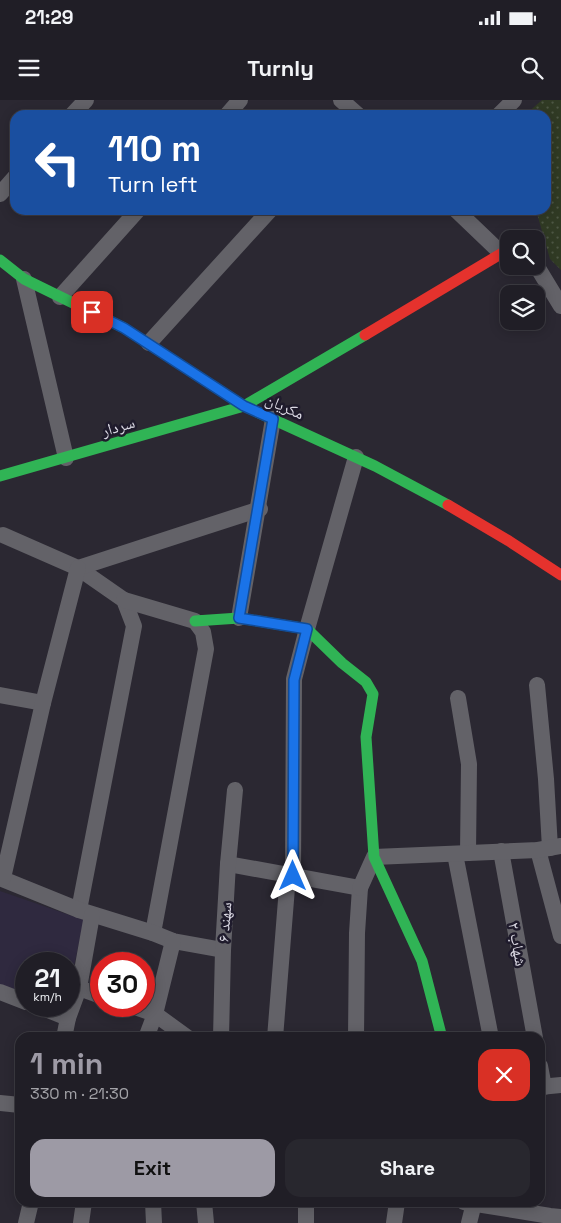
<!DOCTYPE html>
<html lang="en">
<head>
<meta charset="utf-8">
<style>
	:root { --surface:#201e26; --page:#28272e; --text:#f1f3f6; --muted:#a2a2a7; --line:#3d3c43; --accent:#9d9aa5 }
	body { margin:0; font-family:"Space Grotesk","Noto Naskh Arabic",sans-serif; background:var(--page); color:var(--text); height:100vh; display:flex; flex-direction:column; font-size:19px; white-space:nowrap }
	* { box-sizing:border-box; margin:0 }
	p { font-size:16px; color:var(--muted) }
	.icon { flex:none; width:28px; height:28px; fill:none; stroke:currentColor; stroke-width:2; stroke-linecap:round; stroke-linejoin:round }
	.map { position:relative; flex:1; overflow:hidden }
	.panel { position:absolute; left:15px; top:932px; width:530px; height:175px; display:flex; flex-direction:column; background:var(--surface); border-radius:15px; box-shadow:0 2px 12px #0003,0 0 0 1px var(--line) }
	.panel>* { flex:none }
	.hud { position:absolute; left:10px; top:10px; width:541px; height:105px; border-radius:15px; box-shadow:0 2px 12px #0003,0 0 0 1px var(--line); background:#1a4fa0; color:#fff; overflow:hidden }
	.buttons { position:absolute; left:500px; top:130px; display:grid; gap:10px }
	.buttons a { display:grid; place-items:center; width:45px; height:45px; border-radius:10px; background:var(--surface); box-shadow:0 2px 12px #0003,0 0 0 1px var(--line); font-size:25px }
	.speed { position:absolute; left:15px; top:852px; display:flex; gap:10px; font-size:25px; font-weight:700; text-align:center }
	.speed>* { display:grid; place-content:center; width:65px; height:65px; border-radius:50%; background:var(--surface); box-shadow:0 2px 12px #0003,0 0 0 1px var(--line); line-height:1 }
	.speed small { font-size:12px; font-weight:400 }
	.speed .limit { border:8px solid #d22; background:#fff; color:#111 }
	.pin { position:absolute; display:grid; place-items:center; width:42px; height:42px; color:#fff; margin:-21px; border-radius:10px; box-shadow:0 2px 8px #0006 }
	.me { position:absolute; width:55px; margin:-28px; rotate:0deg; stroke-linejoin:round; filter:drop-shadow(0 0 4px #0008) }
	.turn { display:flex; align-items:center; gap:18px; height:105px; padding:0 15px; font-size:22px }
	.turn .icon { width:65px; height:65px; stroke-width:2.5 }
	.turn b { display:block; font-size:35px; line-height:42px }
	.round { display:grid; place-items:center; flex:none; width:52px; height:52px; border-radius:15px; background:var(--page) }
	.overview { display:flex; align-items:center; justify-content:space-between; height:85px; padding:0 15px }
	h1 { font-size:30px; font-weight:600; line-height:38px; color:var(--accent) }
	.cta { display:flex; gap:10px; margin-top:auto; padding:10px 15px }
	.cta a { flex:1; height:58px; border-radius:15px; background:var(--accent); color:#111; font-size:20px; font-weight:600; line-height:58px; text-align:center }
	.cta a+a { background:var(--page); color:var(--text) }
	.status { display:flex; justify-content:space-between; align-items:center; height:35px; padding:0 25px; background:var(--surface); direction:ltr }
	.status svg { height:14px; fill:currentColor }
	header { display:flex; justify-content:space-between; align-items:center; height:65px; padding:0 15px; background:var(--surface); font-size:22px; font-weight:600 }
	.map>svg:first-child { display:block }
	.built { fill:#2f293f }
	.grass { fill:url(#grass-dots) }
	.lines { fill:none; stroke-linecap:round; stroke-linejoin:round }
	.street { stroke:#636268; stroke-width:16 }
	.fast { stroke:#30b455; stroke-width:11 }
	.jam { stroke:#e5322d; stroke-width:11 }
	.route-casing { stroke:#114b97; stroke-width:12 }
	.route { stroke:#1a73e8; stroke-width:9 }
	.labels { text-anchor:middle; stroke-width:5; stroke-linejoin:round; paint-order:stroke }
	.street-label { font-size:16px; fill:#dad8e3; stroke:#1f1b2c }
</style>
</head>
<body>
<div class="status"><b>21:29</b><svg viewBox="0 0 49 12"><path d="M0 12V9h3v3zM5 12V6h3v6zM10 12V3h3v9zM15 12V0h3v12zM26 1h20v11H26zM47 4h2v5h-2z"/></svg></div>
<header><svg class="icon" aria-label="menu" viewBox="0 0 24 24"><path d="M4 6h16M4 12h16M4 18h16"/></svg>Turnly<svg class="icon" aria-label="search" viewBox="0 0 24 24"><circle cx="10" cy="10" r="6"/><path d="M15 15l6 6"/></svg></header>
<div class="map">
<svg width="561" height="1123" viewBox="0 0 561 1123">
	<defs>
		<pattern id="grass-dots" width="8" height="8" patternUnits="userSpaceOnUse" patternTransform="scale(1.25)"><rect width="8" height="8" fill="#303a24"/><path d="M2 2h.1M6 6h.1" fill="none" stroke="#4d5644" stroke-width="1.8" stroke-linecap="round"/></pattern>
	</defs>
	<rect width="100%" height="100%" fill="#2b2832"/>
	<polygon class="built" points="0,791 84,820 69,889 69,864 26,864 26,894 0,886"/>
	<polygon class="grass" points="542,0 561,0 561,170 550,159 536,110 546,110 546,15 525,15"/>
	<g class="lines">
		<g class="street">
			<polyline points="341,0 358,15"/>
			<polyline points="72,15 86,0"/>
			<polyline points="227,15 240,0"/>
			<polyline points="499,15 514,0"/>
			<polyline points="0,94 15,77"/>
			<polyline points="456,110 501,153"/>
			<polyline points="536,165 561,206"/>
			<polyline points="24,179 66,358"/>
			<polyline points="60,197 138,110"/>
			<polyline points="149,243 270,110"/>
			<polyline points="3,435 78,468 124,500 134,526 79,810"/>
			<polyline points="78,468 260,409"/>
			<polyline points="124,500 195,521 203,532 206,549 153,833"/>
			<polyline points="239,518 273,319"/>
			<polyline points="537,585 546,679 550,748"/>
			<polyline points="0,595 43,603"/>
			<polyline points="458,598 469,664 468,753"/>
			<polyline points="538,750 561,836"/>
			<polyline points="501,751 535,938"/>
			<polyline points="455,754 491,938"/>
			<polyline points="228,764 360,788 357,833 356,938"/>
			<polyline points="293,775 294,579 307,529 356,357"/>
			<polyline points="0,778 79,810 153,833 173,841 223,850"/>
			<polyline points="3,778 43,603 78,468"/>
			<polyline points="360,788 374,757 538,750 561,746"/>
			<polyline points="79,888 101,896"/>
			<polyline points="0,892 26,902"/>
			<polyline points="38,906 68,918"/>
			<polyline points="132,906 155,914 188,938"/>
			<polyline points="64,938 68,918 79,888 92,815"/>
			<polyline points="146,938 155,914 173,841"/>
			<polyline points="221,938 223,850 228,764 235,690"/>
			<polyline points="275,938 288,775"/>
			<polyline points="540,966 544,987"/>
			<polyline points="540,987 561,985"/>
			<polyline points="0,1003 20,1005"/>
			<polyline points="153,1102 154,1123"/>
			<polyline points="204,1102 206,1123"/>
			<polyline points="306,1102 306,1123"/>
			<polyline points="464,1102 550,1116 561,1117"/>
			<polyline points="26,1123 31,1102"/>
			<polyline points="81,1123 84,1102"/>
			<polyline points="394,1123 397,1102"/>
			<polyline points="469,1123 474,1103"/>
		</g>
		<g class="fast">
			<polyline points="0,160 24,179 124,228 244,306 375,366 448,405"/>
			<polyline points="0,376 244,306 365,235"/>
			<polyline points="195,521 239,518 307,529 342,563 366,582 373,594 366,637 374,757 422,861 442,938"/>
		</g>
		<g class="jam">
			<polyline points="365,235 509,149"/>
			<polyline points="448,405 509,441 561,475"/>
		</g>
	</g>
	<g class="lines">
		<g class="route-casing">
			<polyline id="route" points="92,212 124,228 244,306 273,319 239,518 307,529 294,580 293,776"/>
		</g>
		<use href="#route" class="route"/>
	</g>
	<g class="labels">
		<g class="street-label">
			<text transform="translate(285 306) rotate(24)" y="6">مکریان</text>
			<text transform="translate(118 326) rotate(-16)" y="6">سردار</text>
			<text transform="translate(224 822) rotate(-86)" y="6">سهند ۶</text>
			<text transform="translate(518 844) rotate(80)" y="6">شهاب ۲</text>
		</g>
	</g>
</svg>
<div class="buttons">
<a><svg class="icon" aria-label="search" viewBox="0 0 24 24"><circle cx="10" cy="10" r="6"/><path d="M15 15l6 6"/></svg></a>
<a><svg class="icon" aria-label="layers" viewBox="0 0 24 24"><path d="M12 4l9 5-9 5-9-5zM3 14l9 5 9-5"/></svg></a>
</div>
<div class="speed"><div>21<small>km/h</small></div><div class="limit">30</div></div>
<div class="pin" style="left:92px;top:212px;background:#d93025"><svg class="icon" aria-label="arrive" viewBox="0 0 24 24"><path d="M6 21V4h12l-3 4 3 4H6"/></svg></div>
<svg class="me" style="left:293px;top:776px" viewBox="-20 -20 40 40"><path d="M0-17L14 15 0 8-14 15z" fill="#1a73e8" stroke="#fff" stroke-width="4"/></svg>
<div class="hud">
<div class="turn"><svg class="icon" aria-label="left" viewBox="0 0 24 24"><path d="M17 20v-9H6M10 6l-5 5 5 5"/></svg><div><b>110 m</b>Turn left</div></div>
</div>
<section class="panel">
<div class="overview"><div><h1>1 min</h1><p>330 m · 21:30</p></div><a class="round" style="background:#d93025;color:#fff"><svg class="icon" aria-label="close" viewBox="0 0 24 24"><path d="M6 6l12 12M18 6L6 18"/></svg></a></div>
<div class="cta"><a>Exit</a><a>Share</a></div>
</section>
</div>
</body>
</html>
